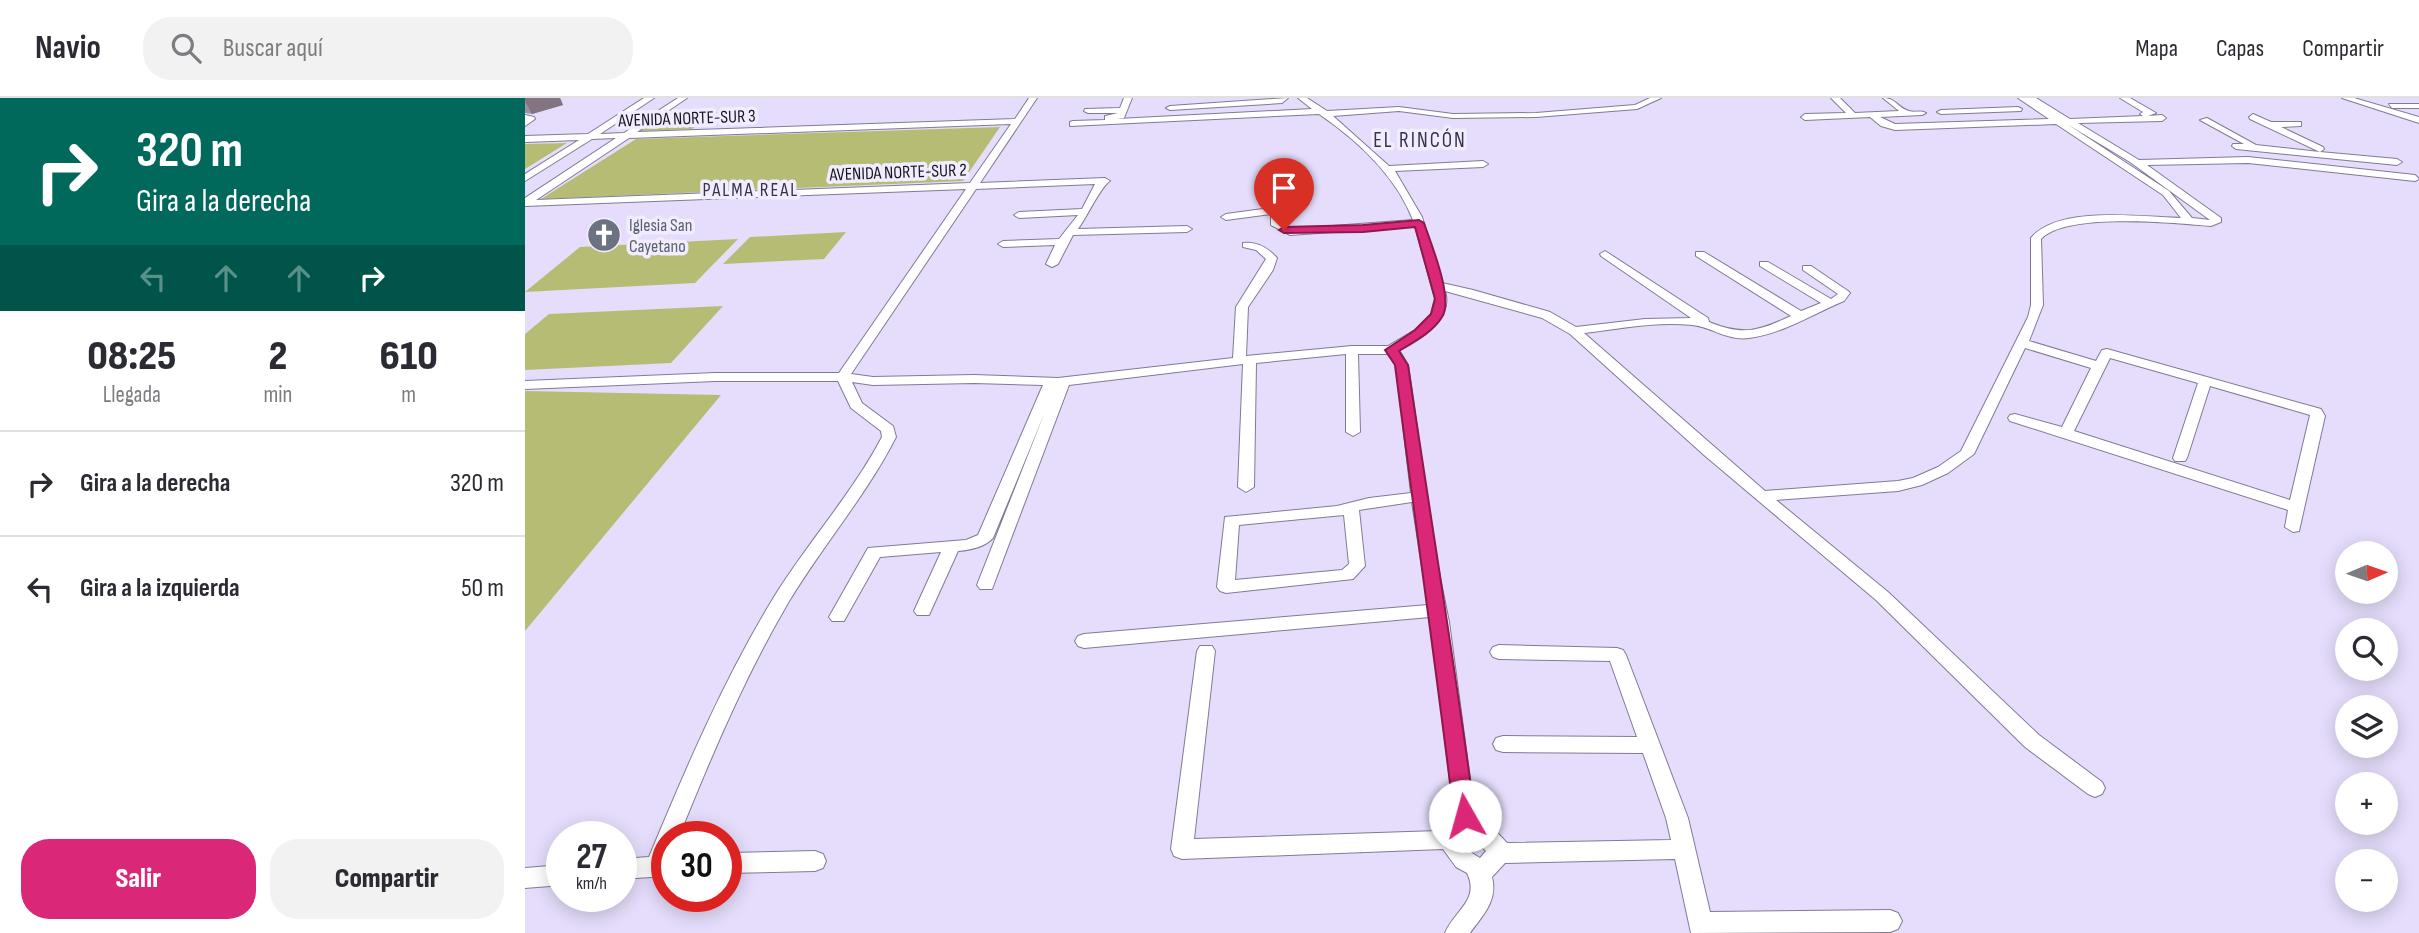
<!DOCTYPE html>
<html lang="es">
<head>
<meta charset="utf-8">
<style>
	:root { --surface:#fff; --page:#f2f2f3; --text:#2b2b33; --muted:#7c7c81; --line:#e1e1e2; --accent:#db2777 }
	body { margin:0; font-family:"Sofia Sans Condensed",sans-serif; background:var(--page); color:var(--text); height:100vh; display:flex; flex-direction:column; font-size:26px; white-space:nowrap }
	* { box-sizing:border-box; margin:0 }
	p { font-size:23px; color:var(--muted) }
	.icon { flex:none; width:38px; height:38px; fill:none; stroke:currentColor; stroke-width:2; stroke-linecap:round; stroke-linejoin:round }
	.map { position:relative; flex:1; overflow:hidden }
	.side { display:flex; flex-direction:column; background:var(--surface); width:525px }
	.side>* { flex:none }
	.guide { background:#00695c; color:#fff; overflow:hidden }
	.needle { width:46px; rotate:88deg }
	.tools { position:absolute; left:1810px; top:443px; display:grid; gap:14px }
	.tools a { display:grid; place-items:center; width:63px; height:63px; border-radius:50%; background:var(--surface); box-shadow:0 4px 18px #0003; font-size:35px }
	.speed { position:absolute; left:21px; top:723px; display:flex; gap:14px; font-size:35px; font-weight:700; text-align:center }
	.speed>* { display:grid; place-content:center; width:91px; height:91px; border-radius:50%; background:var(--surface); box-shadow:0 4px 18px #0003; line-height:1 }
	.speed small { font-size:18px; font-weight:400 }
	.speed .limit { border:10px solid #d22; background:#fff; color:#111 }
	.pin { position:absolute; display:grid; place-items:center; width:60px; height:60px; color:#fff; margin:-72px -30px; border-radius:50% 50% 50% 0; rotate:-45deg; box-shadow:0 0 7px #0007 }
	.pin .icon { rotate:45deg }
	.me { position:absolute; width:77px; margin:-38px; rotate:353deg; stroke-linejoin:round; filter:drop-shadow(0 0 5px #0008) }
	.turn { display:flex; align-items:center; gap:24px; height:147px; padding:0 21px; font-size:32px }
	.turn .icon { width:91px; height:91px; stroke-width:2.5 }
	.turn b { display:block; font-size:49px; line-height:60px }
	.lanes { display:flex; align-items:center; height:66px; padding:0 21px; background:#0003; justify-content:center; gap:35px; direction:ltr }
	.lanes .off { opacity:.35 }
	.eta { display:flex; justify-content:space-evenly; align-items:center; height:119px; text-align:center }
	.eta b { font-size:42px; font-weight:800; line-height:49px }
	.primary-button { display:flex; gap:14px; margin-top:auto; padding:14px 21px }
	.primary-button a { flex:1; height:80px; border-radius:28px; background:var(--accent); color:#fff; font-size:28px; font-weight:800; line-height:80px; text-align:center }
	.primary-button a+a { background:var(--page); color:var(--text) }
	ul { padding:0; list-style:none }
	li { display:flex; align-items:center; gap:21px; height:105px; padding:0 21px; border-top:2px solid var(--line) }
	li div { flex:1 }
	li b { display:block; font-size:26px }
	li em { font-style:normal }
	header { display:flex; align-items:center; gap:42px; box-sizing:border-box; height:98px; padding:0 35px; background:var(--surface); border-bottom:2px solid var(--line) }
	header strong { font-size:33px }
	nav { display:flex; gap:38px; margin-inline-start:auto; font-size:24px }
	.search { width:490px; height:63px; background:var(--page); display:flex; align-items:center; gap:18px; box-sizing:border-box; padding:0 24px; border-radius:28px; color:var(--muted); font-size:26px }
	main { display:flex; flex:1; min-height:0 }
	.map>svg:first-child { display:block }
	.green { fill:#b7bc75 }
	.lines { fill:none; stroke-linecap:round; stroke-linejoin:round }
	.street-casing { stroke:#817a95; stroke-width:2 }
	.street { fill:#fff; fill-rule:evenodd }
	.wall { fill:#a38ea1 }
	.shaded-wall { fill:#847483 }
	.route { fill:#db2777; stroke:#8e194d; stroke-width:2 }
	.labels { text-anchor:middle; stroke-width:7; stroke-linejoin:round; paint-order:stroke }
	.far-street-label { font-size:18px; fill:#18151f; stroke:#f1ecff }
	.far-worship-label { font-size:18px; fill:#5b616d; stroke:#f1ecff; text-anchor:start }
	.far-neighbourhood-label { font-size:19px; letter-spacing:2px; fill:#383149; stroke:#f1ecff }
	.far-quarter-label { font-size:21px; letter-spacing:2px; fill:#383149; stroke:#f1ecff }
</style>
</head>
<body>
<header>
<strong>Navio</strong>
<div class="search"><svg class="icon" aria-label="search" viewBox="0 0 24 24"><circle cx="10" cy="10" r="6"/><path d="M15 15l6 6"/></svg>Buscar aquí</div>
<nav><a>Mapa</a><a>Capas</a><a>Compartir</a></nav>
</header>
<main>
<section class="side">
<div class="guide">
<div class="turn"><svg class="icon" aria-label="right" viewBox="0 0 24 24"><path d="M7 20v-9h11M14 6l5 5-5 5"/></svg><div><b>320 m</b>Gira a la derecha</div></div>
<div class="lanes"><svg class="icon off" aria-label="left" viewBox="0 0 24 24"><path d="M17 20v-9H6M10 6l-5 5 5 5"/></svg><svg class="icon off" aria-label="ahead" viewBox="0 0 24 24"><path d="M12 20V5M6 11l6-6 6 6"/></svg><svg class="icon off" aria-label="ahead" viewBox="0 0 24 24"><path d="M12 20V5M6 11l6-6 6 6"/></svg><svg class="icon" aria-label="right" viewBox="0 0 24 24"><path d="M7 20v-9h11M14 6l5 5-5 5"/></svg></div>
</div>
<div class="eta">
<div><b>08:25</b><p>Llegada</p></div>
<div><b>2</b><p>min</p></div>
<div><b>610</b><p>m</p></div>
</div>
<ul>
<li><svg class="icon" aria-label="right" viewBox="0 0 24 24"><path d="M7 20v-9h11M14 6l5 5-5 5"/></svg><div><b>Gira a la derecha</b></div><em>320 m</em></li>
<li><svg class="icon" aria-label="left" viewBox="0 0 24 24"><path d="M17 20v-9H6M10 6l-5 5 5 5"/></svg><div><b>Gira a la izquierda</b></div><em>50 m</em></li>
</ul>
<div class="primary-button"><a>Salir</a><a>Compartir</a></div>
</section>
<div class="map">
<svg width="1894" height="835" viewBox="0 0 1894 835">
	<rect width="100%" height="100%" fill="#e5ddfb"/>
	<g class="green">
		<polygon points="193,14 167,31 113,33 142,15"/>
		<polygon points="475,29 438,83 16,101 111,41"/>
		<polygon points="42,45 0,71 0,46"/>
		<polygon points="321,134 299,161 198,166 225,139"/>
		<polygon points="213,141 170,185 0,194 55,149"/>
		<polygon points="198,208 146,265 0,272 0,236 24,216"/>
		<polygon points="0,293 196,297 0,533"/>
	</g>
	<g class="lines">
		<g class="street-casing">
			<g id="street">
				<path d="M119,0H129L75,36L99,35L153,0H162L112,34L490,21L504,0H512L455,85L580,80L585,83C576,88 562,119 553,131L662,128L667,131L662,134L548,137L533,166L527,169L521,166L530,147L478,149L473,146L478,143L534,141L553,117L494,120L489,117L494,114L557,111L570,86L451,91L326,276L348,279L449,277L533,280L708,260L711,209L741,161L731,152L718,149V145C732,143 743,150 752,160L748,172L723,209L721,258L827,248H863L890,232L906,216L910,200L890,128L765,137L746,127V116L701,122L696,119L701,116L775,106L779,107V111L756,114L755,124L767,131L888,122C871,78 832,42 794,16L545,28V24L548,23L580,22V18L593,15H563L559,13L560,11L595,10L599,0H607L599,20L592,21L787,11L773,0H782L802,13L874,9L928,16L1011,15L1110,7L1125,0H1136L1112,11L1011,19L928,20L874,13L808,18L864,68L958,63L963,66L958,69L870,73L897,119L917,185L948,192L1025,214L1051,229L1120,221L1166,220L1076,158L1075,156L1080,153L1183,220L1184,224C1218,238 1234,233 1266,218L1171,158V154H1179L1276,213L1296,205L1235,168V164H1243L1306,201L1313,196L1278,172V168H1286L1323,193L1325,195L1319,203C1288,216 1257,236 1224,240C1202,243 1187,229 1167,227C1131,223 1094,231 1059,235L1240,393L1373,383L1388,380L1413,369L1436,353L1503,219L1506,207V140C1533,107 1616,119 1656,120L1638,97L1531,26L1370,32L1356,28L1345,19L1280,22L1276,19L1280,16L1321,15L1306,0H1315L1330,15L1374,13L1358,0C1371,0 1373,10 1384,13C1390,15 1395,12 1401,15L1397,17L1355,19L1370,26L1524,21L1493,0H1511L1545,21L1618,18L1615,16L1618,14L1595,0H1605L1631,15L1623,18L1637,17L1641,20L1637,23L1553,25L1614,62L1723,59L1890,77L1894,81L1890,83L1723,65L1622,67L1696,120V124L1686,128C1649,125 1541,114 1516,141L1518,207L1504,243L1571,263L1577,252L1582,251L1796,311L1800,318L1774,433L1768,434L1760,429L1763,412L1485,323L1483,320L1485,317L1490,316L1537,329L1566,270L1500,250L1449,356L1423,375L1397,387L1373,393L1251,402L1363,494L1514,637L1577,684L1580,690L1577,696L1570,699L1563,696L1500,649L1351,502L1179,357L1045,236L1017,220L920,193C929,222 895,240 874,252L883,267L909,450L924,524L950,719L965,727L982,745L1146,742L1141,720L1118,655L978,654L971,652L968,646L971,640L978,638L1112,639L1085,563L974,561L968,559L965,554L968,549L974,547L1092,550L1098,552L1101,557L1163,720L1185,814L1365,812L1373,815L1377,823L1373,831L1365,834L1166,835L1150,761L980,765L967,779C973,803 958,817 945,835H920C930,812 955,802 942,775L931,769L918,751L657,761L649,758L646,751L672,553L675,548H687L690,553L669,741L914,733L925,728L929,715L905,519L559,550L553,548L550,543L553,538L559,536L903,507L887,404L834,412L840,468L828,481L701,495L695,493L692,489L700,419L812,408L844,400L886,395L871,267L863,256H833L835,334L828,338L821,334V256L731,265L729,389L721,394L713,389L718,266L544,287L467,491H455L452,487L520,314L468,440C460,449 445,452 433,453L404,517H392L389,513L416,454L355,459L319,523H307L304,519L343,450L441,442L453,437L518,287L449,285L348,287L327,284L337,305L368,328L371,339C341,398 297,448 263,505C219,580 186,659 154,738H142V778L96,781V761L124,759C161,670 199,581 249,499C283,444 327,396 357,339L356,333L326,310L313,283H190L0,291V283L190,275H314L441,91L0,108V100L91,40L67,41L0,83V76L54,42L0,44V38L63,36ZM486,26L445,85L11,102L104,40ZM1542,26L1605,64L1685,122L1667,120L1644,93ZM1585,260L1673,285L1648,360L1650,363H1660L1662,360L1685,288L1785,317L1765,402L1549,333ZM819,417L824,466L817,472L710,482L714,427ZM944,737L961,753L955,760L947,755L938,743Z"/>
				<polygon points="763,0 757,5 645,12 641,10 645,8"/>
				<polygon points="1817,0 1829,0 1894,19 1894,25"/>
				<polygon points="1864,6 1894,6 1894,10 1867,10"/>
				<polygon points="1493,9 1497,11 1496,13 1416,16 1412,14 1416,12"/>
				<polygon points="1728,16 1746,24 1776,24 1776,28 1756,29 1798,49 1799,51 1795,54 1872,61 1877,64 1872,67 1711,51 1707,48 1708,46 1719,46 1675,22 1682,20 1731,47 1795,54 1725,21 1724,19"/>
				<polygon points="0,17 9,19 10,21 0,28"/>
				<polygon points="290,753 298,756 301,763 298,770 290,773 201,775 201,755"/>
				<polygon points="37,767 37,787 0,790 0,770"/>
			</g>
		</g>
		<use href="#street" class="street"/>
	</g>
	<polygon class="wall" points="0,0 35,0 38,7 7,16 0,15"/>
	<polygon class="shaded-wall" points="0,0 35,0 38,7 7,16 0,3"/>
	<path class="route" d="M894,122L899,125C906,146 929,201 917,219C908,234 889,244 874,253L883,267C905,417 930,567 950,718L947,725L940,728L932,725L929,718C911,567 889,417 870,267L860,252L890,232L906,216L910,201L890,129L838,134L759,135L754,132L759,129L838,127Z"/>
	<defs>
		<g id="church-disc" transform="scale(1.75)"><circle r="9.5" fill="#6b7280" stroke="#f1ecff"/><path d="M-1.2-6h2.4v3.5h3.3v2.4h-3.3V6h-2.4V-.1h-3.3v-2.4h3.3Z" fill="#fff"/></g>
	</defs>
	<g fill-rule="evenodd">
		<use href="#church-disc" x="79" y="137"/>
	</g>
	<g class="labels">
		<g class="far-street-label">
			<text transform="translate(162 20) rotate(-2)" y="6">AVENIDA NORTE-SUR 3</text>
			<text transform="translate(373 74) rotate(-2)" y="6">AVENIDA NORTE-SUR 2</text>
		</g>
		<g class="far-worship-label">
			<text x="104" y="133">Iglesia San<tspan x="104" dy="21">Cayetano</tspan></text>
		</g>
		<g class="far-neighbourhood-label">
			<text x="226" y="98">PALMA REAL</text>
		</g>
		<g class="far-quarter-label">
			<text x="895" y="49">EL RINCÓN</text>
		</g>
	</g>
</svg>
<div class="tools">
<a><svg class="needle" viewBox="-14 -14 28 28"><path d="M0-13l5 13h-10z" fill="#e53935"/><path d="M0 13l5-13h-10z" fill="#7c7c81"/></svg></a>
<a><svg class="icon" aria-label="search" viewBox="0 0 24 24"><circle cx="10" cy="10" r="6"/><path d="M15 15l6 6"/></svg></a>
<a><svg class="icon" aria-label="layers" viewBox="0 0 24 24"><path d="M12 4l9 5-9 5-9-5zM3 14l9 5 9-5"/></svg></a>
<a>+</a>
<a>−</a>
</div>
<div class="speed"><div>27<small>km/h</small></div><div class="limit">30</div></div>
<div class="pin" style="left:759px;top:132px;background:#d93025"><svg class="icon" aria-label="arrive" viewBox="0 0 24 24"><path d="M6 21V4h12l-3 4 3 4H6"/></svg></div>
<svg class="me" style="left:940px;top:718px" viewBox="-20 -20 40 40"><circle r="19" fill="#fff"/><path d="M0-13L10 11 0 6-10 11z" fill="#db2777"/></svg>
</div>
</main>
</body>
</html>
